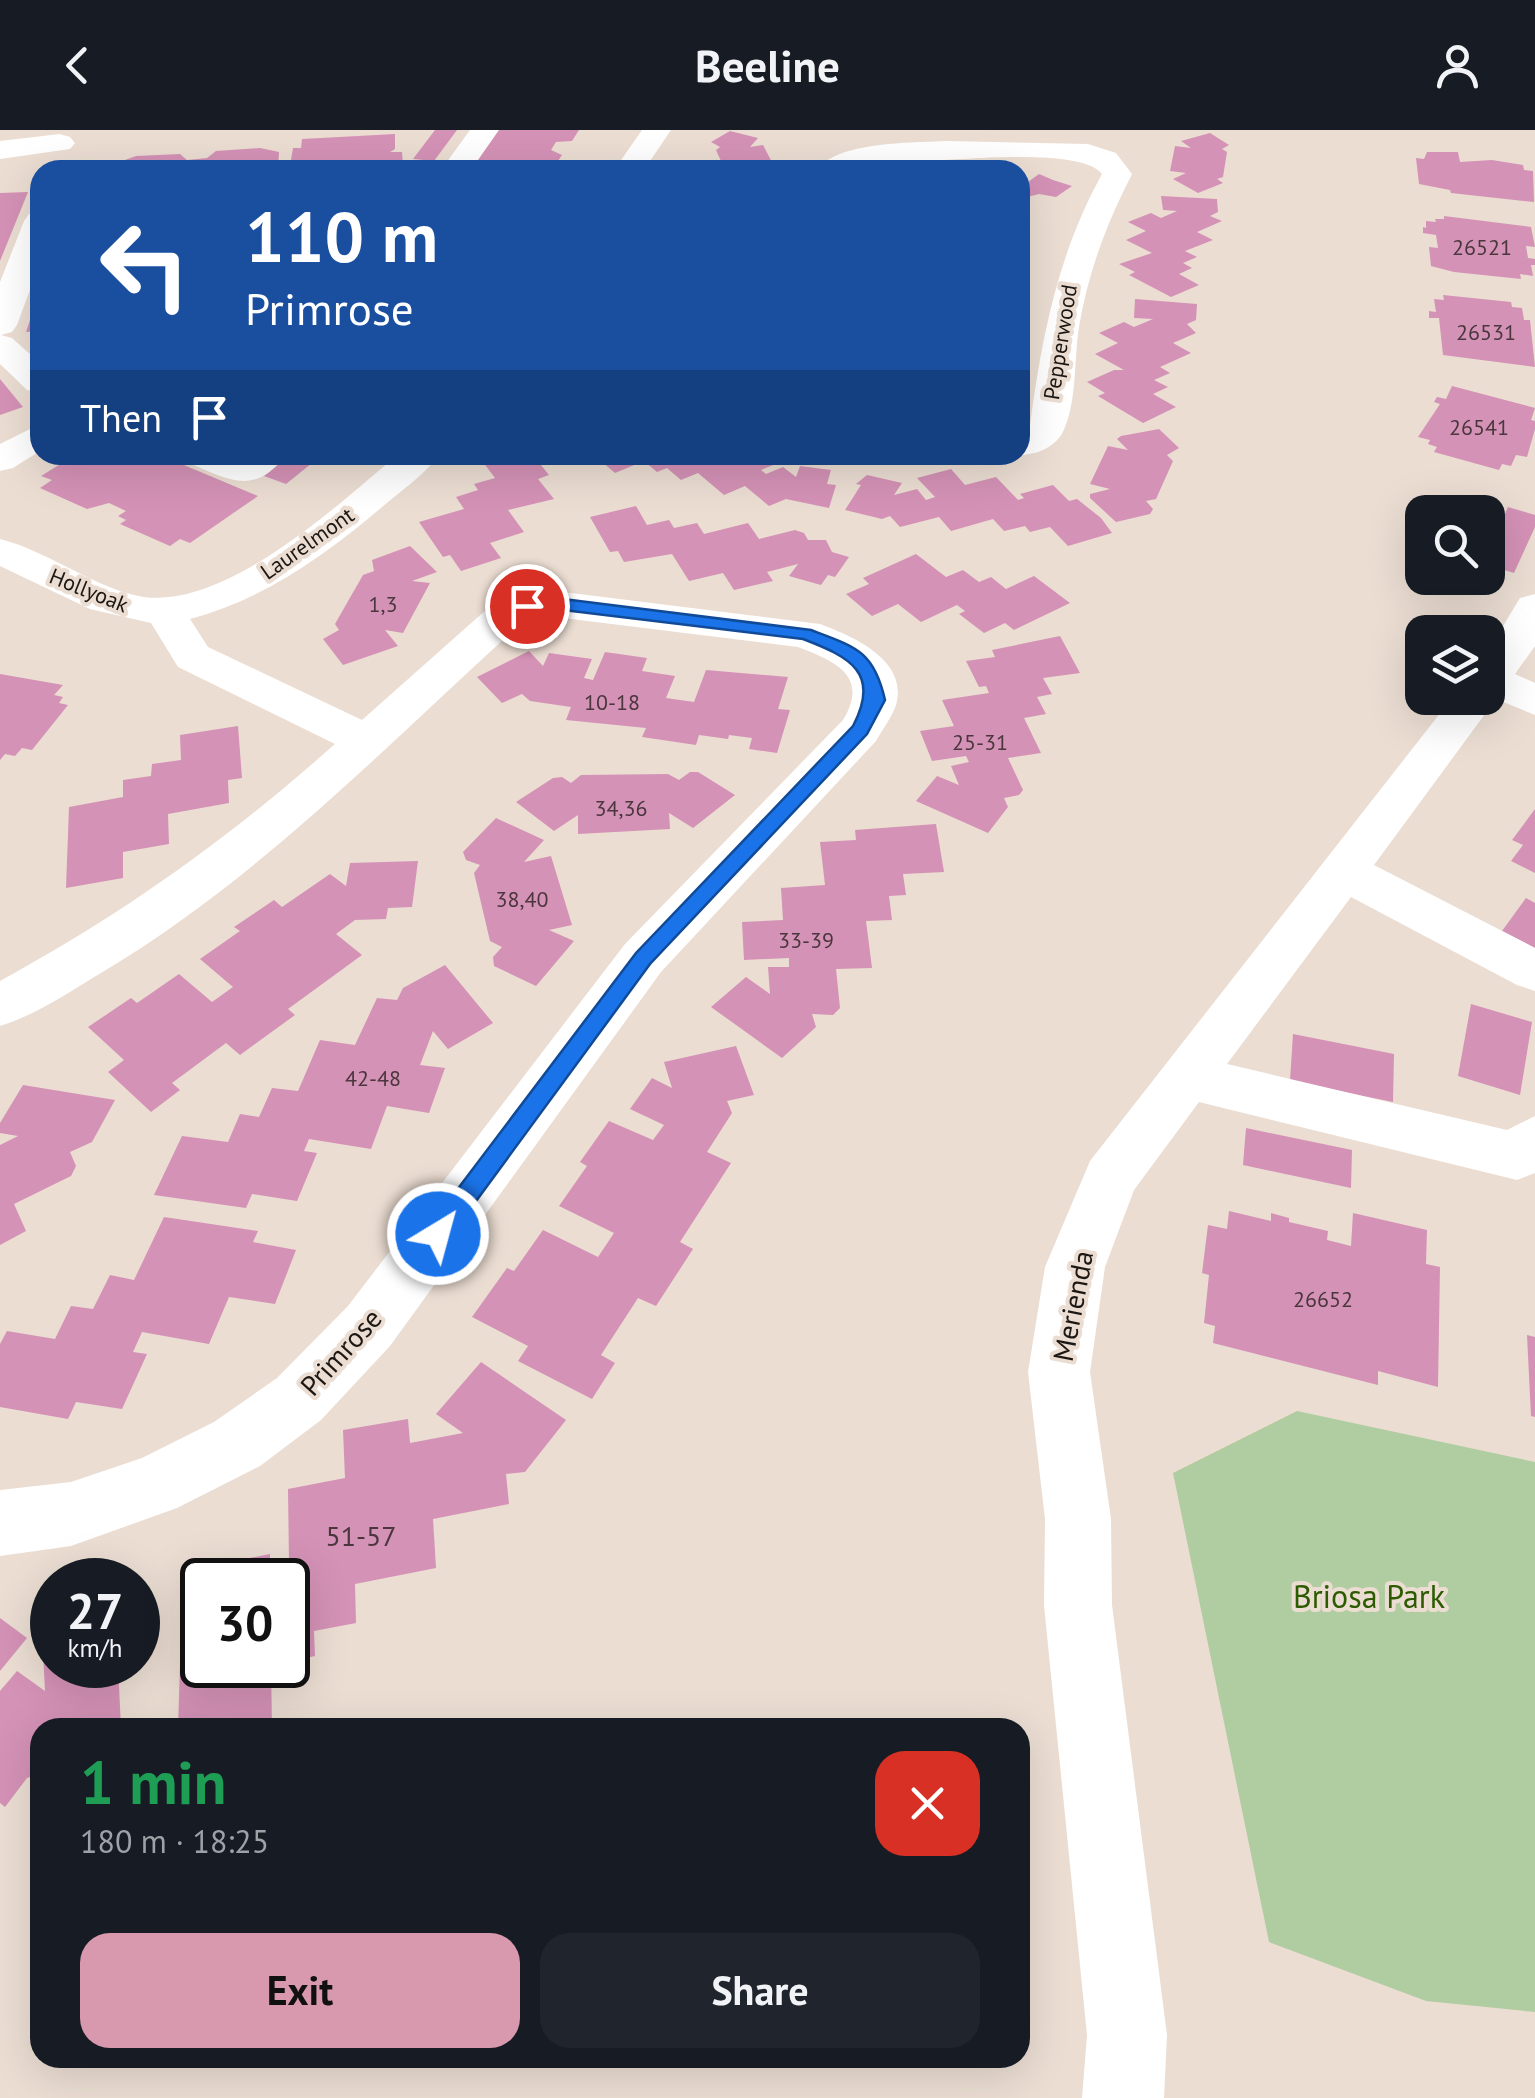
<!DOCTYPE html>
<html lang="en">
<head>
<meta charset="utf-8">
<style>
	:root { --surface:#171b24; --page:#20242c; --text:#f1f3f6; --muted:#9ea1a6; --accent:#d899ae }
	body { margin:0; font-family:"PT Sans",sans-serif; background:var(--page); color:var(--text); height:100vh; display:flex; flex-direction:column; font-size:38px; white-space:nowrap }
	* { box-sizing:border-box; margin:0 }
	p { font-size:32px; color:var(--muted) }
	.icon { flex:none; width:55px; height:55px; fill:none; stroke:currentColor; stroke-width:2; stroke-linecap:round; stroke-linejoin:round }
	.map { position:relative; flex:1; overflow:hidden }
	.side { position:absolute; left:30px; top:1588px; width:1000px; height:350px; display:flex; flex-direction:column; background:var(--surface); border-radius:30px; box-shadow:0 10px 40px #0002 }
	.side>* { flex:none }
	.banner { position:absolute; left:30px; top:30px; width:1000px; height:305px; border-radius:30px; box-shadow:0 10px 40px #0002; background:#1a4fa0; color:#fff; overflow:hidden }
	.tools { position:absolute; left:1405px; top:365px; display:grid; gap:20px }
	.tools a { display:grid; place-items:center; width:100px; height:100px; border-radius:20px; background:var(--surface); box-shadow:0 10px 40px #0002; font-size:50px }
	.speed { position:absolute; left:30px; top:1428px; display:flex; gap:20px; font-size:50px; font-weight:700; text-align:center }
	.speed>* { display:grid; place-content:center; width:130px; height:130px; border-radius:50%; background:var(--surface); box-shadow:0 10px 40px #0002; line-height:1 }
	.speed small { font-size:25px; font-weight:400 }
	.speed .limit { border:5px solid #111; border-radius:15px; background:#fff; color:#111 }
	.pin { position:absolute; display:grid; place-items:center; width:85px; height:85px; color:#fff; margin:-42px; border:5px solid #fff; border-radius:50%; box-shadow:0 2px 10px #0007 }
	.me { position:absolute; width:110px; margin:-55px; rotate:37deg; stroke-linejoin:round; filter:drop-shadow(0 0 8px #0008) }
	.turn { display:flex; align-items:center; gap:35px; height:210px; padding:0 50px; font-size:45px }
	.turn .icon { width:130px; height:130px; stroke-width:2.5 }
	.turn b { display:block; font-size:70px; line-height:85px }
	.then { display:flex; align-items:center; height:95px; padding:0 50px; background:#0003; gap:20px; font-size:38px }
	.round { display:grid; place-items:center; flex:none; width:105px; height:105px; border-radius:30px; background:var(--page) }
	.head { display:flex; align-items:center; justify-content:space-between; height:170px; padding:0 50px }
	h1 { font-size:60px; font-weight:700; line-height:75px; color:#1e9e55 }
	.button { display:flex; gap:20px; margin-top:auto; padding:20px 50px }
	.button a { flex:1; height:115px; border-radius:30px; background:var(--accent); color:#111; font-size:40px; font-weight:700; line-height:115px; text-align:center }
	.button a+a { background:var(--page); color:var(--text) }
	header { display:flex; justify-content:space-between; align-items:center; height:130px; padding:0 50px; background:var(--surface); font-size:45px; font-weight:700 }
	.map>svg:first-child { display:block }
	.green { fill:#b0cda2 }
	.building { fill:#d492b6 }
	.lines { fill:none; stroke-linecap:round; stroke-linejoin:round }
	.minor { fill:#fff; fill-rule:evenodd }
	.route { fill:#1a73e8; stroke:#114b97; stroke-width:2.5 }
	.labels { text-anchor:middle; stroke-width:8; stroke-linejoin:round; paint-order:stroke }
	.number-label { font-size:22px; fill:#4a363c }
	.far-street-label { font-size:22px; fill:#1c1713; stroke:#ebddd2 }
	.street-label { font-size:28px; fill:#1c1713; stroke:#ebddd2 }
	.near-number-label { font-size:28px; fill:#4a363c }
	.near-park-label { font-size:32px; fill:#2c5b01; stroke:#ebddd2 }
</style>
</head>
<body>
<header><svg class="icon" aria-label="back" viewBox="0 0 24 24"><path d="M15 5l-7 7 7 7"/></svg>Beeline<svg class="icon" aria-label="person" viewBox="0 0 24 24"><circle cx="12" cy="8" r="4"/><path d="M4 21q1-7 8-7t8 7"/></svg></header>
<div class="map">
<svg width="1535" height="1968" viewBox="0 0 1535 1968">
	<rect width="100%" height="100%" fill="#ebddd2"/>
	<polygon class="green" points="1297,1281 1535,1332 1535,1882 1426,1871 1269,1812 1173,1343"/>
	<g class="building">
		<polygon points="435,0 457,0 434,31 413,29"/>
		<polygon points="498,0 579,0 572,11 556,12 551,20 562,25 552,40 467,40"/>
		<polygon points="730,1 758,8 750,17 763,15 776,40 725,40 716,20 720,17 711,12"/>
		<polygon points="1210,3 1229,15 1222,19 1227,22 1223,47 1217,49 1223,53 1198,63 1173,49 1186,43 1170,41 1175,16 1191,18 1181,11"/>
		<polygon points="395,4 395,19 390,22 402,22 403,36 394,36 394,40 298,40 298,33 304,30 291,30 293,18 301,18 302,9"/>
		<polygon points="260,18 279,22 278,40 113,40 114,34 136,26 180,24 187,30 207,28 216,21"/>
		<polygon points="1427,22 1458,22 1460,32 1492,30 1523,35 1524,40 1533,41 1534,72 1451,63 1450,60 1419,54 1416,28 1424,29"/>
		<polygon points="1039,44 1053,50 1072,56 1056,67 1039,64 1020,69 1020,45 1025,45 1028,52"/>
		<polygon points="28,62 0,131 0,63"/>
		<polygon points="1161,66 1217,69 1218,82 1210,86 1222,91 1197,102 1213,110 1185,121 1197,127 1183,133 1192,138 1179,144 1199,155 1171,167 1129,145 1135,142 1119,134 1152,123 1126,110 1146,101 1128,92 1151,83 1161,88 1177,81 1163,80"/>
		<polygon points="1444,86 1531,97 1535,117 1526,116 1528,128 1535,129 1535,135 1531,135 1533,146 1520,144 1521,149 1454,142 1431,136 1429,117 1438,118 1436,105 1423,103 1423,97 1426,98 1426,91 1436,92 1435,89 1444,89"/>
		<polygon points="39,163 40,201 26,202"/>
		<polygon points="1443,165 1511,172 1512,177 1522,178 1524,190 1530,190 1535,237 1443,225 1439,188 1429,188 1429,181 1436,182 1434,169 1444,170"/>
		<polygon points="1135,169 1197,174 1196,190 1187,194 1196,203 1173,213 1191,223 1160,237 1170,243 1154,250 1168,257 1153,264 1176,277 1143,293 1098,266 1105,263 1087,252 1114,240 1124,240 1095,224 1118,213 1099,203 1124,192 1134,197 1153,189 1134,188"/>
		<polygon points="0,249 23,277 0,285"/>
		<polygon points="1452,256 1535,278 1531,290 1535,291 1535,299 1527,327 1516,325 1511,336 1502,334 1499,340 1434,322 1437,317 1428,314 1430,310 1418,307 1440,274 1434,272 1437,267 1446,269"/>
		<polygon points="1159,299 1179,318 1167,325 1173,331 1156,369 1146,371 1153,379 1150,384 1116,392 1090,368 1090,364 1110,359 1090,354 1108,316 1128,320 1117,309 1121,306"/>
		<polygon points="75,325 160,325 258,366 190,413 180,409 170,416 120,394 126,390 118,386 126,381 109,373 87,379 40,358 52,350 41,346"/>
		<polygon points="291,325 322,325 286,354 264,346"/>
		<polygon points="508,325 533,325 549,345 538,349 554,369 508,380 524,402 490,413 501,428 461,441 450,425 443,427 419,392 464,379 456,367 478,360 474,354 495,348 483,332"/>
		<polygon points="594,325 790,325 793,327 761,340 766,344 783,337 796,347 800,336 831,340 827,354 836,355 829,378 786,369 769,376 745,356 724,365 698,343 681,350 667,338 657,342 644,331 615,343"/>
		<polygon points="951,339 965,355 996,347 1018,370 1024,368 1020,364 1053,355 1069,371 1077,369 1101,388 1112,403 1068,416 1050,397 1030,402 1025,396 1004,401 993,389 951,401 939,387 900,397 890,386 882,389 845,380 861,355 856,354 867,345 902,353 894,365 917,359 926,370 935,367 917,348"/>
		<polygon points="636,376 647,395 669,390 674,398 697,393 704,404 748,393 759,409 795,400 804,403 808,410 826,410 832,422 849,427 835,447 828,445 821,455 789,446 798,434 767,442 773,451 734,460 723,443 689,451 672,424 624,432 618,421 610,422 590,387"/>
		<polygon points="1508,377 1535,385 1535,397 1514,443 1488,435 1488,420"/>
		<polygon points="410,416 437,442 412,451 430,453 403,503 385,500 398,516 343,535 323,509 339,500 335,494 363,445 374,441 372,430"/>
		<polygon points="916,424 946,447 963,440 979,452 991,447 1006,459 1034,446 1070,473 1014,500 1005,493 984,503 959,484 965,481 957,475 921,492 898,474 872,486 846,464 869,454 863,448"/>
		<polygon points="1060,506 1080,543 1043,548 1052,564 1037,567 1046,584 1024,588 1041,623 1008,628 1023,660 1019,665 1004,668 1008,677 988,703 916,671 937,646 959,655 951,636 969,632 966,626 932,631 920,601 954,596 942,570 989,563 986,556 979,557 966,531 995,527 992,520"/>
		<polygon points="529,521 543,536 549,523 592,529 584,548 593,550 605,522 647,528 642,541 675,546 666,568 694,572 706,540 788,547 778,579 790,580 777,623 749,619 752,608 729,605 728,609 699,605 696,615 642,607 646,598 566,590 571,577 530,571 522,564 502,573 477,547"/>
		<polygon points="0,544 63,555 54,565 63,567 59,573 68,575 32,620 22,618 15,626 5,624 0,630"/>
		<polygon points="238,596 242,648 228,650 229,673 168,684 169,714 123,722 123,748 66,758 69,677 123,667 123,650 151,646 152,634 181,630 180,605"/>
		<polygon points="690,642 698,642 735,665 693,698 669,683 670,699 578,704 578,685 554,701 516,672 553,648 562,647 571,653 581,645 668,644 679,650"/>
		<polygon points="1535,679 1535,743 1511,731 1523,715 1512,710"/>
		<polygon points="496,688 544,710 524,732 551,726 572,795 549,800 574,811 536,856 494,836 493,827 502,817 490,811 474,743 480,735 466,730 463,722"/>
		<polygon points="936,694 944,742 903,744 906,765 889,766 892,790 866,791 872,838 836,839 840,878 833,885 812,884 816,897 782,928 711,877 746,847 770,864 768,837 789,837 789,828 744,830 742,792 783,790 781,758 825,755 820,712 856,710 855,700"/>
		<polygon points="418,731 412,777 388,778 386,789 355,790 336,804 362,825 288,879 295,885 240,925 226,913 172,953 180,960 151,982 108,942 124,930 88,897 131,868 137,873 179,844 212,872 233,857 200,829 240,801 234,797 274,770 282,777 330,744 346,756 350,733"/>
		<polygon points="1526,768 1535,773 1535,818 1502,801"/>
		<polygon points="445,835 493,893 448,919 433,901 420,935 445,938 429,983 387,976 371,1019 309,1009 304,1021 317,1023 297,1071 252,1064 246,1078 154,1065 182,1006 228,1012 240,984 259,987 272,958 298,961 320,910 355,915 377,868 397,870 403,858"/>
		<polygon points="1471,874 1532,892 1520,965 1458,946"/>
		<polygon points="1293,904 1394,924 1393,972 1290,951"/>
		<polygon points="736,916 754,965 727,971 732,983 707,1022 731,1033 680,1112 693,1119 656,1176 638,1168 601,1225 615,1233 592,1269 518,1231 528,1216 472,1187 507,1138 514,1141 543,1100 598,1127 614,1103 559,1076 587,1036 580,1032 609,991 653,1010 664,995 630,979 652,948 672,958 664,932"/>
		<polygon points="23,955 115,970 92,1012 70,1022 76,1036 71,1046 14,1074 26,1101 0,1115 0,1015 18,1006 0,1003 0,993"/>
		<polygon points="1246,998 1352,1020 1351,1058 1243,1035"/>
		<polygon points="1229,1081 1271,1091 1271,1083 1289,1088 1289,1092 1328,1101 1327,1110 1351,1116 1353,1083 1427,1100 1426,1134 1440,1137 1438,1257 1378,1241 1378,1255 1213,1213 1215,1196 1204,1193 1209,1145 1202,1143 1208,1095 1227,1099"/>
		<polygon points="164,1087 258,1101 253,1112 296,1120 275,1174 229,1167 209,1214 142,1202 133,1222 147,1224 122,1279 76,1272 68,1289 0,1277 0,1214 7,1201 55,1209 71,1176 93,1179 110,1145 134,1150"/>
		<polygon points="1527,1205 1535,1207 1535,1287 1531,1286"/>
		<polygon points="481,1232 566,1290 525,1342 506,1344 509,1374 433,1389 436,1438 355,1454 356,1493 314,1501 315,1526 288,1532 288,1450 202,1450 202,1535 271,1535 272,1598 178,1598 183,1441 270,1424 270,1438 289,1433 288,1359 345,1348 343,1300 408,1289 410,1313 463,1303 436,1284"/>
		<polygon points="0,1488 27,1508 0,1541"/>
		<polygon points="52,1519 52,1535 118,1535 121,1598 40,1598 40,1644 27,1648 5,1677 0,1673 0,1561 17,1541 45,1561 43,1522"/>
	</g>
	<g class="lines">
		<g class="minor">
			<polygon points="470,0 499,0 471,40 441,40"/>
			<polygon points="642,0 671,0 644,40 614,40"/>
			<polygon points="60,4 70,7 75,13 70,19 0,29 0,11"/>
			<path d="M946,11L1088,14L1116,23L1132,44C1107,93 1088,142 1079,197C1074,228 1077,268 1065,297C1058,317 1036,326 1015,325H1020V302L1030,295C1042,205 1058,124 1102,44C1077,8 864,40 817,40C838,11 913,13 946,11Z"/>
			<polygon points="40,82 40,133 17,195 12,202 1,205 12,208 40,233 40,263 27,260 0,234 0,152 24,91 29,84"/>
			<polygon points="40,294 40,321 13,338 0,341 0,314"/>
			<path d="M183,325H285C255,367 227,349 189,333Z"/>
			<path d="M397,325H439C426,343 405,358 388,372C328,423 266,469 190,489L208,517L362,590L487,479L512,467L555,461L820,494C852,506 909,530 896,575C892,587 882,600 876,611L661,842L390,1216L321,1290L260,1336L177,1378L71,1416L0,1426V1360L71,1352L142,1328L214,1292L277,1248L348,1176L625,814L843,590C870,546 835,531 798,517L555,487L535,488L517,497C383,619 257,750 101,843C69,862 36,885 0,896V851C126,782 228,709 335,614L178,537L151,493L90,479L0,436V409C47,421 87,453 134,465C218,487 338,375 397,325Z"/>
			<polygon points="1535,464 1535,516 1515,544 1535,553 1535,585 1496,569 1374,735 1535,818 1535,861 1517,855 1351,767 1227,934 1507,1000 1535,986 1535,1043 1517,1050 1199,972 1134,1060 1105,1137 1090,1242 1111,1389 1112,1475 1167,1905 1164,1968 1082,1968 1087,1905 1044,1475 1045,1389 1028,1242 1045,1137 1090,1031 1452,568 1488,568 1488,521 1520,468"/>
		</g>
	</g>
	<path class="route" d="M555,468L811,500C856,517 874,521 885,570L867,604L650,834L446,1112L438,1115L429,1112L425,1104L429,1097L636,823L853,596C881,543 850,527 803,509L555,479L527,481L519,476L527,470Z"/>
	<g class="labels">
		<g class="number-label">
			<text x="1482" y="125">26521</text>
			<text x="1486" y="210">26531</text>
			<text x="1479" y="305">26541</text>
			<text x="383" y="482">1,3</text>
			<text x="612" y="580">10-18</text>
			<text x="980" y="620">25-31</text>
			<text x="621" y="686">34,36</text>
			<text x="522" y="777">38,40</text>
			<text x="806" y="818">33-39</text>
			<text x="373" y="956">42-48</text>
			<text x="1323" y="1177">26652</text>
		</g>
		<g class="far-street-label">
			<text transform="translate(1060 212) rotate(-81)" y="8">Pepperwood</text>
			<text transform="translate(307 413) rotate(-35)" y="8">Laurelmont</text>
			<text transform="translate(89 460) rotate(22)" y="8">Hollyoak</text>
		</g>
		<g class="street-label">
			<text transform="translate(1073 1176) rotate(-79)" y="10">Merienda</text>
			<text transform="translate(341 1222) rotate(-48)" y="10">Primrose</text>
		</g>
		<g class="near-number-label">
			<text x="361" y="1416">51-57</text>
		</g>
		<g class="near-park-label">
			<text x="1369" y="1478">Briosa Park</text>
		</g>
	</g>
</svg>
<div class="tools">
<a><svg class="icon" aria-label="search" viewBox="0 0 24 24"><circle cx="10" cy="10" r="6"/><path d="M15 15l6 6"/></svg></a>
<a><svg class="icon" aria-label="layers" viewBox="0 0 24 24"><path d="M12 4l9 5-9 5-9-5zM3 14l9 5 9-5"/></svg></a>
</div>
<div class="speed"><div>27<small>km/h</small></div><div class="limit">30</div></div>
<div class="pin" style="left:527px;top:476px;background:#d93025"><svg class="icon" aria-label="arrive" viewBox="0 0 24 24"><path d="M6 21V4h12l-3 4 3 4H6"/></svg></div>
<svg class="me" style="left:438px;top:1104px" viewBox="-20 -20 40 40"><circle r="17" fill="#1a73e8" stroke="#fff" stroke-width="3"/><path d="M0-11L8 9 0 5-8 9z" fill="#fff"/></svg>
<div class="banner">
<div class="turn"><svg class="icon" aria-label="left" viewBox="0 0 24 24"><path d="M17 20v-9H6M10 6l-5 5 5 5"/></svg><div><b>110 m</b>Primrose</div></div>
<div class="then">Then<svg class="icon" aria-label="arrive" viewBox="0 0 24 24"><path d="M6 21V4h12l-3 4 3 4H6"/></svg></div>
</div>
<section class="side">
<div class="head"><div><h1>1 min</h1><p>180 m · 18:25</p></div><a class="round" style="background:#d93025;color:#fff"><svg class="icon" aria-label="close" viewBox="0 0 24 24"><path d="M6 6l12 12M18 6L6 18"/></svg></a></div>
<div class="button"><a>Exit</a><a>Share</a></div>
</section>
</div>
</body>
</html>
